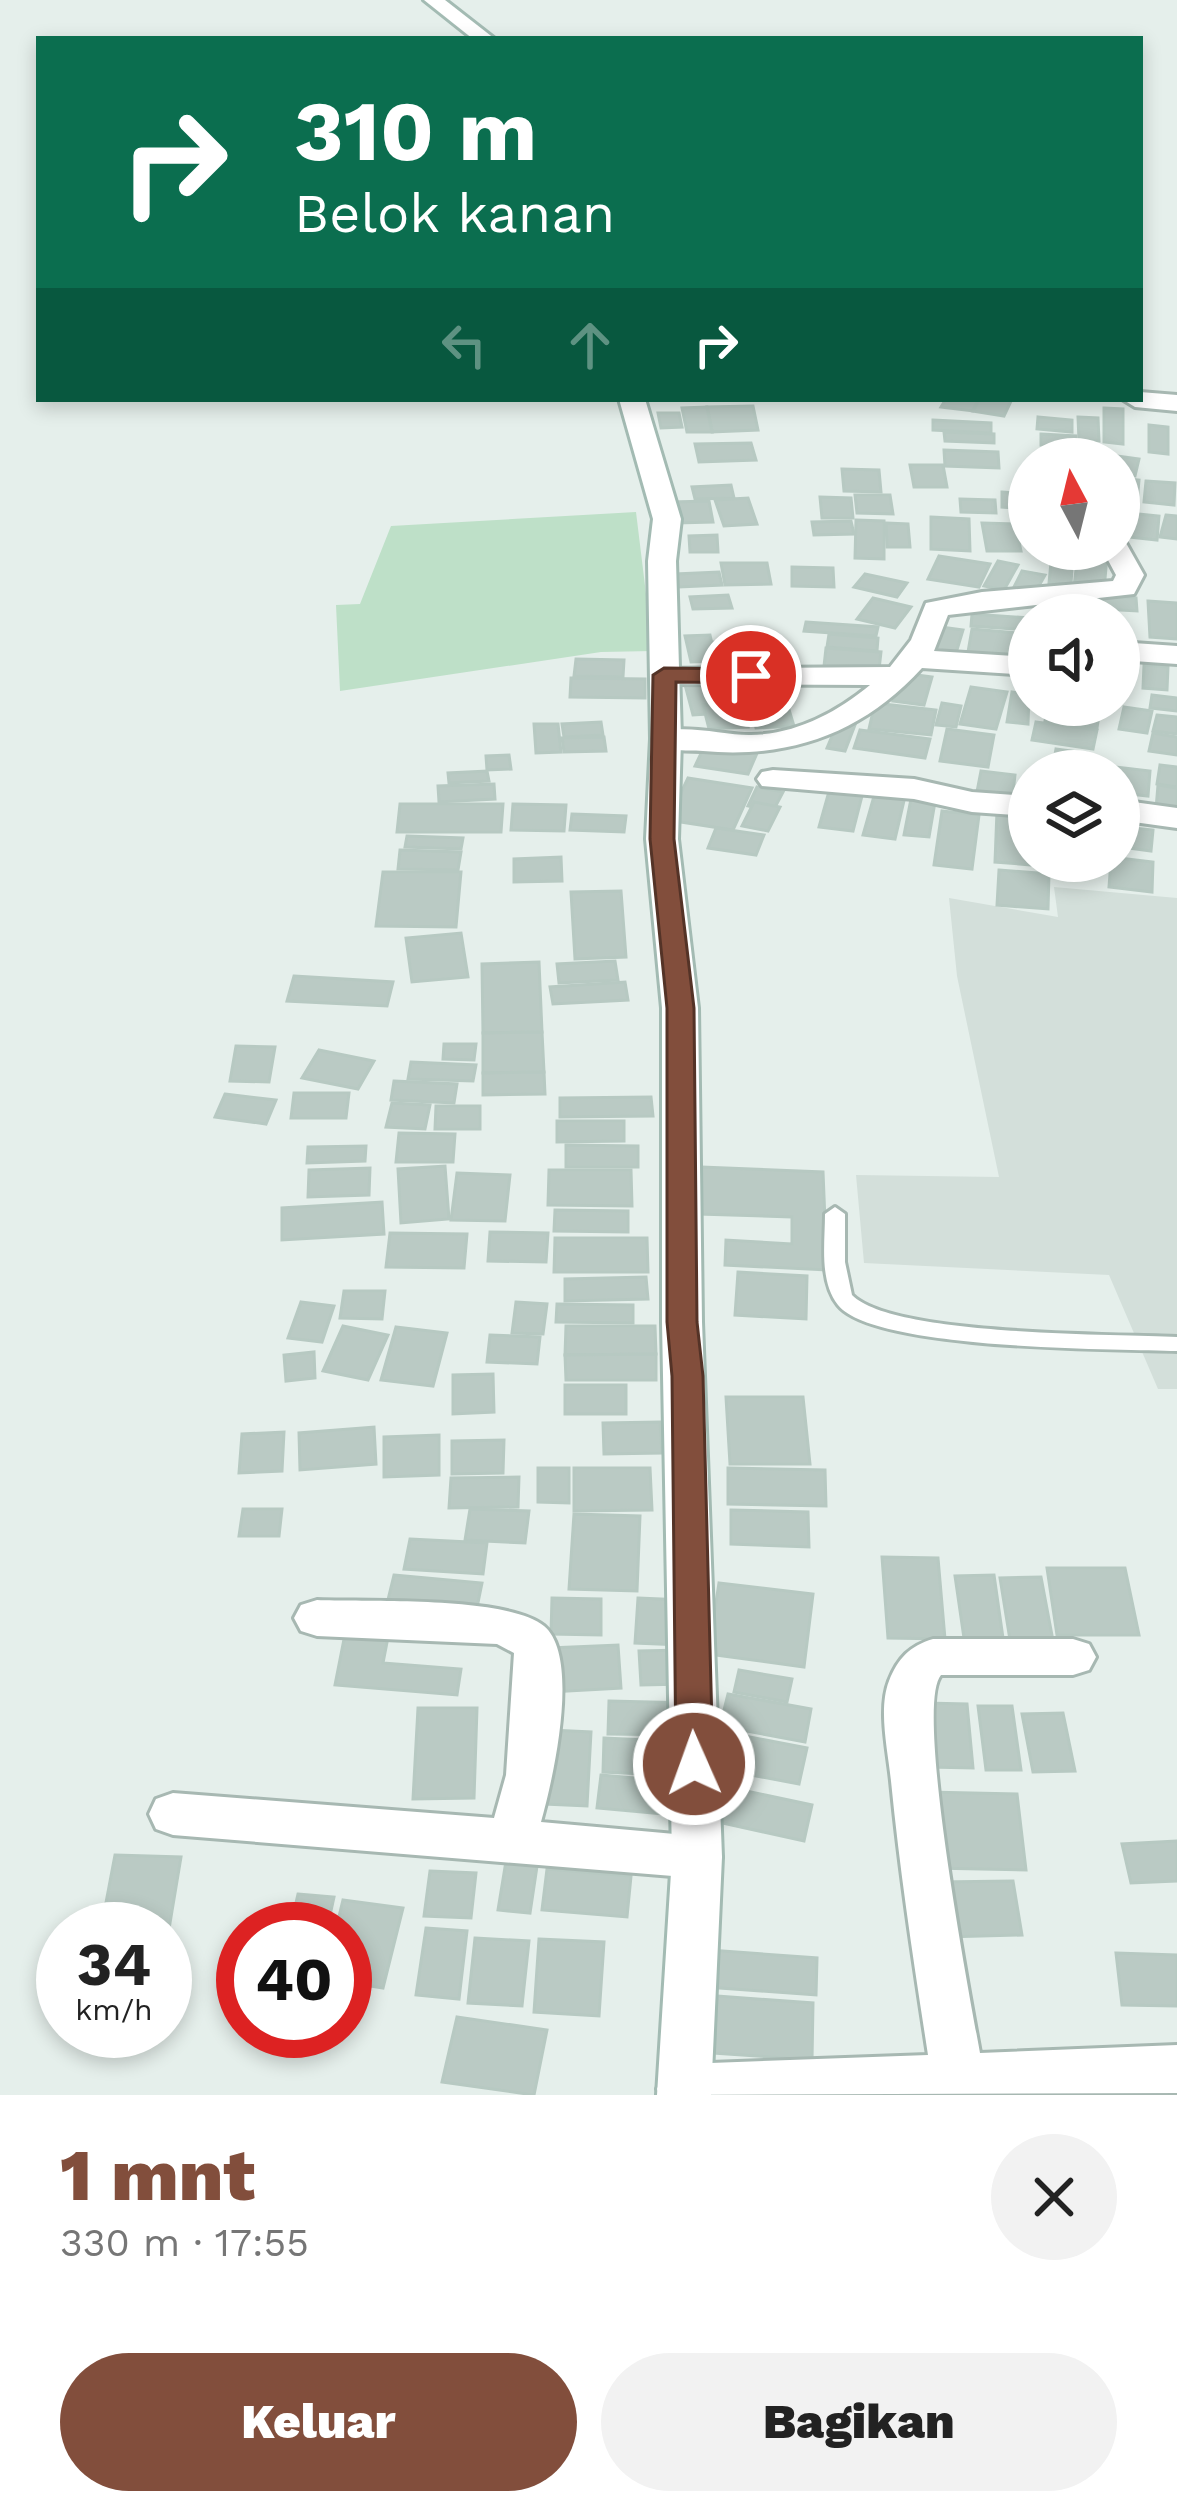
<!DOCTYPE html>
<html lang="id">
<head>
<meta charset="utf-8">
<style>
	:root { --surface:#fff; --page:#f2f2f2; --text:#222; --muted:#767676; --accent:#824e3c }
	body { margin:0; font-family:"Work Sans",sans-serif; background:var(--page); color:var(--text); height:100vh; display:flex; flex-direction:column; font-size:45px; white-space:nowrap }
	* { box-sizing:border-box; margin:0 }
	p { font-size:39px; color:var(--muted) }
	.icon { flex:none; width:66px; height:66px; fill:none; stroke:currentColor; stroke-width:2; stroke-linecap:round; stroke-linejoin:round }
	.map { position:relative; height:2095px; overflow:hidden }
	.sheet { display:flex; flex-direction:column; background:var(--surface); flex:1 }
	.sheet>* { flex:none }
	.banner { position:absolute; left:36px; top:36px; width:1107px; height:366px; border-radius:0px; box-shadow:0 6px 18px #0003; background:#0b6e4f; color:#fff; overflow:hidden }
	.needle { width:78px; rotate:353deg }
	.tools { position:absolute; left:1008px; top:438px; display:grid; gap:24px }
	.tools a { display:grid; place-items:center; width:132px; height:132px; border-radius:50%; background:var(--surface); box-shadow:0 6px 18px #0003; font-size:60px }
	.speed { position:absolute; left:36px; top:1902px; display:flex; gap:24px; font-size:60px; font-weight:700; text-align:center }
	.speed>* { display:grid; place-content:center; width:156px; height:156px; border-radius:50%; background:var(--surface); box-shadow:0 6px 18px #0003; line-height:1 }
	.speed small { font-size:30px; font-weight:400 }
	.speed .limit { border:18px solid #d22; background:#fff; color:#111 }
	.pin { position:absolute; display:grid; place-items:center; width:102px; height:102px; color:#fff; margin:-51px; border:6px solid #fff; border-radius:50%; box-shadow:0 3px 12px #0007 }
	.me { position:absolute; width:132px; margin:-66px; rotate:358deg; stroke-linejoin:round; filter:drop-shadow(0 0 9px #0008) }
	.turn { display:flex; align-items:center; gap:42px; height:252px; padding:0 60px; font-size:54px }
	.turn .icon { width:156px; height:156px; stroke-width:2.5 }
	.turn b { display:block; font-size:84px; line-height:102px }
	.lanes { display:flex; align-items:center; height:114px; padding:0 60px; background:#0003; justify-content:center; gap:60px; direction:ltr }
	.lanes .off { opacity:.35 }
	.round { display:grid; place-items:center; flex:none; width:126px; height:126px; border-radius:63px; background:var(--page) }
	.head { display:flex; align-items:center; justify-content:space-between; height:204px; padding:0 60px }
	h1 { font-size:72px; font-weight:800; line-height:90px; color:var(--accent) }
	.cta { display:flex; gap:24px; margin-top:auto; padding:24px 60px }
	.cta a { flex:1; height:138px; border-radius:72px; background:var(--accent); color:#fff; font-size:48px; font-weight:800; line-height:138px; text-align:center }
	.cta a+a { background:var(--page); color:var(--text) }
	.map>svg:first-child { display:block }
	.built { fill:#d3dfda }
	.green { fill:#bee0c8 }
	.building { fill:#bacac4; stroke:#b7c9c2; stroke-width:3 }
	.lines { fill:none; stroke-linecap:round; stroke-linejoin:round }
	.lane-casing { stroke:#a7b8b2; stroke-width:6 }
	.street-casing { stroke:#a7b8b2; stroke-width:6 }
	.secondary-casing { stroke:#a3bbb3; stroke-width:6 }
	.lane { fill:#fff; fill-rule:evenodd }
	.street { fill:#fff; fill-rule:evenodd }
	.secondary { fill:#fff; fill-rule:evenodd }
	.route { fill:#824e3c; stroke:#543327; stroke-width:3 }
</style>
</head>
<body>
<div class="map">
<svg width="1177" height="2095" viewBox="0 0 1177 2095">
	<rect width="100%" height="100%" fill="#e5efeb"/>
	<polygon class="built" points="1054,887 1177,898 1177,1389 1158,1389 1109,1275 864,1263 856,1175 999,1177 957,976 949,898 1058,917"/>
	<polygon class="green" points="636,512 653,651 601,652 340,691 336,605 360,604 391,526"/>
	<g class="building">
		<polygon points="946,399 979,399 973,411 941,407"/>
		<polygon points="979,399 1012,399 1004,416 973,411"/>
		<polygon points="753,406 758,430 712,432 707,407"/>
		<polygon points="707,407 712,432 687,432 682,408"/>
		<polygon points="1104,408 1123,409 1123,444 1104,442"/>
		<polygon points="658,413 679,413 682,427 661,428"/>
		<polygon points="1038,417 1072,420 1072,432 1037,429"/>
		<polygon points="1078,417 1098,418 1099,441 1079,440"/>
		<polygon points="933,420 991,423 991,433 933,430"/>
		<polygon points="1149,425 1168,427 1168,454 1149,452"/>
		<polygon points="944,432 994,434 994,443 945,441"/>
		<polygon points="1041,434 1076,436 1076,447 1041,445"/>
		<polygon points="751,443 756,460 699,462 695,444"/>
		<polygon points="944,450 998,452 999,468 945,466"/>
		<polygon points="1117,456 1139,459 1135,476 1119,475"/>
		<polygon points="910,465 943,465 947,487 914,487"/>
		<polygon points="842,469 879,470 881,492 844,491"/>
		<polygon points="1119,478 1139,480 1137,502 1119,501"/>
		<polygon points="1146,481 1175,483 1174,505 1144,502"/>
		<polygon points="731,485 734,498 695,499 692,487"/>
		<polygon points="1002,492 1029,494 1029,509 1002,507"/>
		<polygon points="855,495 890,495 893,514 857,513"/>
		<polygon points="820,497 851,498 853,518 822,518"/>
		<polygon points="748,498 757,524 724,526 715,500"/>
		<polygon points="960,499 995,500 996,513 961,512"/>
		<polygon points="709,501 713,522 676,523 672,502"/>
		<polygon points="1119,512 1159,516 1157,540 1119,536"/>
		<polygon points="1166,515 1177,516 1177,539 1160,537"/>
		<polygon points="931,517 969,519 970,551 931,549"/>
		<polygon points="856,520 884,521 884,559 855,558"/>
		<polygon points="851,521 854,534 814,535 812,522"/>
		<polygon points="886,523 908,524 910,547 887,547"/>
		<polygon points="982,523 1015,524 1021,551 987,551"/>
		<polygon points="717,535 718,552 690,552 689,536"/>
		<polygon points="1052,552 1073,554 1071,584 1049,583"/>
		<polygon points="1078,553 1107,556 1104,590 1074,587"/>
		<polygon points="939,556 990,564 979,587 928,579"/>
		<polygon points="998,561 1018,565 1004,590 984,586"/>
		<polygon points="721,563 767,563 771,584 725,585"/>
		<polygon points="792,567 833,568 834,587 792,586"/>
		<polygon points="1022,571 1045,575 1035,593 1013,589"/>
		<polygon points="719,572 722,585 679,587 676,574"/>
		<polygon points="865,574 907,583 897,597 854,587"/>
		<polygon points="1084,594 1136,598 1137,611 1084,608"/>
		<polygon points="728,595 732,608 693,609 690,597"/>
		<polygon points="873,598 911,607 895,628 857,619"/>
		<polygon points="1148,601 1177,603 1177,639 1150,637"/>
		<polygon points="972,614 1029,618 1029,630 971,626"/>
		<polygon points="806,622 878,627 876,636 804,631"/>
		<polygon points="941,627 963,630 956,653 934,650"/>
		<polygon points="764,629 773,655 747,657 738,630"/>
		<polygon points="972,629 1029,634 1029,658 968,652"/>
		<polygon points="829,634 878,638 877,651 827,647"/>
		<polygon points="710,635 716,661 691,662 685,636"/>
		<polygon points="739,640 744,658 719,660 713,642"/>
		<polygon points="826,648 881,652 879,670 824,666"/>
		<polygon points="576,659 624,660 623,677 574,676"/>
		<polygon points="1144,665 1168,667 1167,690 1143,688"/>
		<polygon points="902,673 932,677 924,705 893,701"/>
		<polygon points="571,678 645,679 645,698 570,697"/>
		<polygon points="730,678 740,712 693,715 684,681"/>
		<polygon points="779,678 788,708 751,710 742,680"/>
		<polygon points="971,687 1007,692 996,729 960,724"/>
		<polygon points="1012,692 1029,694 1028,724 1007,722"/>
		<polygon points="1152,695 1177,698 1177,711 1150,708"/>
		<polygon points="742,703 748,727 709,729 703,705"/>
		<polygon points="787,703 794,726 756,728 750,705"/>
		<polygon points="875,703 936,710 931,735 869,729"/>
		<polygon points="942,703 961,706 956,727 936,725"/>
		<polygon points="1124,707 1152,711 1147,733 1119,729"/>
		<polygon points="1047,709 1099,715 1097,728 1045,721"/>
		<polygon points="1157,715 1177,717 1177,734 1153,731"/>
		<polygon points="601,722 603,735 564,737 562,724"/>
		<polygon points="838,722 855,725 845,751 827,748"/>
		<polygon points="1036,722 1097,730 1093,749 1032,740"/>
		<polygon points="534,724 558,724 561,752 536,753"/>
		<polygon points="947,729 994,735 988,767 940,761"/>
		<polygon points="860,730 930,739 925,758 854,748"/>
		<polygon points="1153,733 1177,737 1177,755 1149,751"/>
		<polygon points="604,737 606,751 564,752 562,738"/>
		<polygon points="706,743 758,751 748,774 695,766"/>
		<polygon points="1056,749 1086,753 1083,771 1052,771"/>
		<polygon points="509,755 511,769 487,770 486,756"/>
		<polygon points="1160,765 1177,767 1177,787 1157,784"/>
		<polygon points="1107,766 1150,771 1148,796 1119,793 1119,771 1106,771"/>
		<polygon points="487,771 489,781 449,783 448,773"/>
		<polygon points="981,771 1015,775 1012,801 976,797"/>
		<polygon points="688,778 752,788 733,830 668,820"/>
		<polygon points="494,784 495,799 439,802 438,786"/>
		<polygon points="1158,785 1177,788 1177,811 1156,809"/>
		<polygon points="757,787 783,792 773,811 748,806"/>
		<polygon points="830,788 863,792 853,831 819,827"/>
		<polygon points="876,789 906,792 895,839 863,835"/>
		<polygon points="911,799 935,802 929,837 904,835"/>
		<polygon points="754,802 780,807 768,831 742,826"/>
		<polygon points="400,804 503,804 501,832 397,832"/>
		<polygon points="513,804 566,805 564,831 511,830"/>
		<polygon points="942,811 979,815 972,869 934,865"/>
		<polygon points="997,811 1029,813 1032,865 995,862"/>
		<polygon points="572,814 626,816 624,832 570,830"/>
		<polygon points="1124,827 1153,830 1151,851 1121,847"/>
		<polygon points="716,828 764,835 756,855 708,848"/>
		<polygon points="407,836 463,838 461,849 405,847"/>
		<polygon points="400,850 461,852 458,870 398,869"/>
		<polygon points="561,857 562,881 514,882 514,859"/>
		<polygon points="1119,858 1153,862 1152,892 1109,887 1111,861"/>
		<polygon points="999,870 1049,874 1048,909 997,905"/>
		<polygon points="383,872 461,872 456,927 376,926"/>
		<polygon points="621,891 626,957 575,959 571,892"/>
		<polygon points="461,933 468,977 412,982 406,938"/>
		<polygon points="615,961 618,980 559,983 557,964"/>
		<polygon points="539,962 542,1032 483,1033 482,964"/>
		<polygon points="294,976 393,982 387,1006 287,1001"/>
		<polygon points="625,982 628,1000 553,1004 550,987"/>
		<polygon points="542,1032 544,1072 483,1073 483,1033"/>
		<polygon points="444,1044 476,1044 474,1060 443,1059"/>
		<polygon points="236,1046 275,1047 269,1082 230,1081"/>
		<polygon points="319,1050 374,1061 358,1089 302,1078"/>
		<polygon points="411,1062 476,1065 473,1081 408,1079"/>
		<polygon points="544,1072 545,1094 483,1095 483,1073"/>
		<polygon points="394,1081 457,1084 454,1103 391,1100"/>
		<polygon points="294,1093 349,1093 346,1118 291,1118"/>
		<polygon points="225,1094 276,1100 266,1124 215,1117"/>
		<polygon points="651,1097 653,1116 560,1117 560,1098"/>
		<polygon points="392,1103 430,1105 425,1129 386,1127"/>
		<polygon points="436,1106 480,1106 480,1129 435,1129"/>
		<polygon points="557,1121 624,1121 624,1141 557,1142"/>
		<polygon points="399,1133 455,1134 453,1162 396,1162"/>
		<polygon points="566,1145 638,1146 638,1167 566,1167"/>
		<polygon points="366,1146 365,1161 307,1163 308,1147"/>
		<polygon points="445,1166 449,1219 401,1223 398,1169"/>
		<polygon points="701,1167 823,1172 827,1270 725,1265 726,1240 792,1244 792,1217 699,1214"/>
		<polygon points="370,1168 369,1195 308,1197 309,1170"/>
		<polygon points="549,1170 631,1170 632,1206 548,1205"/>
		<polygon points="457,1173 510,1175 505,1221 451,1220"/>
		<polygon points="382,1202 384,1234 282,1240 282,1208"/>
		<polygon points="555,1210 628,1211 628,1232 554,1231"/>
		<polygon points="490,1232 548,1233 546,1262 488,1261"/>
		<polygon points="390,1233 467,1234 464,1268 386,1267"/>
		<polygon points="555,1238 647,1238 648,1272 554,1272"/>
		<polygon points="738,1272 807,1276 806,1319 735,1315"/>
		<polygon points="646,1277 648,1299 565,1301 565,1279"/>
		<polygon points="344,1291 385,1291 382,1319 340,1318"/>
		<polygon points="301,1302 334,1306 322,1342 288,1338"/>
		<polygon points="516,1302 547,1304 543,1334 512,1333"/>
		<polygon points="557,1304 633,1305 633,1323 556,1322"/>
		<polygon points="343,1326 388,1335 368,1380 323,1371"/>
		<polygon points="566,1326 655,1326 656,1354 565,1355"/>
		<polygon points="396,1327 447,1333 433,1386 381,1380"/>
		<polygon points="490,1335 540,1337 537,1364 487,1362"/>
		<polygon points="314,1352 315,1378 286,1381 284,1355"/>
		<polygon points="656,1354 656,1380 566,1380 565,1355"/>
		<polygon points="493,1374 494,1412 453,1414 453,1375"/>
		<rect x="565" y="1385" width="61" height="29"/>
		<polygon points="726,1397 803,1397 810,1464 730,1464"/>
		<polygon points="660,1422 662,1453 604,1454 603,1423"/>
		<polygon points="374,1427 376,1464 300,1470 299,1433"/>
		<polygon points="284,1432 282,1471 239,1473 242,1434"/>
		<polygon points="439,1435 439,1475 384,1477 384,1437"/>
		<polygon points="504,1440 503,1473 452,1474 452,1441"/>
		<polygon points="538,1468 569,1468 569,1503 538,1502"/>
		<polygon points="574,1468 650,1468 652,1510 574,1511"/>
		<polygon points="728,1468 825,1470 826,1506 728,1504"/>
		<polygon points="519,1477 518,1507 449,1508 451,1478"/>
		<polygon points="243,1509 282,1509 279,1536 239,1536"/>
		<polygon points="470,1509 529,1511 525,1543 465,1540"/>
		<polygon points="731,1510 808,1512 809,1547 731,1544"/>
		<polygon points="574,1514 640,1516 637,1591 569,1589"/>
		<polygon points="410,1539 487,1543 483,1574 404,1569"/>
		<polygon points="882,1557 938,1558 945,1639 888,1638"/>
		<polygon points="1047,1568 1125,1568 1139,1635 1057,1635"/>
		<polygon points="394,1575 482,1583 475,1617 386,1608"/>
		<polygon points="994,1575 1004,1645 965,1645 955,1576"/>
		<polygon points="1041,1577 1054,1646 1011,1646 1000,1578"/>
		<polygon points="719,1583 813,1594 804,1667 708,1654"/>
		<polygon points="552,1598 601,1599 601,1635 551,1634"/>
		<polygon points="638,1598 683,1600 681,1645 635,1643"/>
		<polygon points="346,1629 389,1632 383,1663 461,1669 457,1695 335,1685"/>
		<polygon points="618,1645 621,1688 551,1692 550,1648"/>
		<polygon points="683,1650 685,1684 641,1685 639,1651"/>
		<polygon points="739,1670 792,1679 787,1702 734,1692"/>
		<polygon points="728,1694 811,1709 805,1742 720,1726"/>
		<polygon points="609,1701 691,1703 691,1735 608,1734"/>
		<polygon points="924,1703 967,1704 973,1768 929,1767"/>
		<polygon points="978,1706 1012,1706 1021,1770 986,1770"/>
		<polygon points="418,1708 477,1708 474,1798 413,1799"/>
		<polygon points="1063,1713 1075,1771 1033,1772 1022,1714"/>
		<polygon points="550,1730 591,1732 587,1806 545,1804"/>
		<polygon points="724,1732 807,1748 799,1784 714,1768"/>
		<polygon points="604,1738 665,1741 664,1775 603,1772"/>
		<polygon points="601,1775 679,1782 676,1815 597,1808"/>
		<polygon points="732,1788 812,1805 804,1841 723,1823"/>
		<polygon points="926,1792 1017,1794 1026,1870 932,1868"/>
		<polygon points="1177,1841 1177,1881 1131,1883 1122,1844"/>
		<polygon points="508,1849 539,1853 530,1913 498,1910"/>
		<polygon points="115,1855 181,1857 168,1935 165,1929 101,1929"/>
		<polygon points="547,1869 631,1876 627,1917 542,1910"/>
		<polygon points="430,1871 476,1873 471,1918 424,1916"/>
		<polygon points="1013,1881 1022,1935 945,1937 938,1882"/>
		<polygon points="298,1894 334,1897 327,1929 290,1929"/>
		<polygon points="343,1900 403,1908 383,1988 345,1982 345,1929 336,1929"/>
		<polygon points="426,1928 467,1931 459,1999 416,1995"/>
		<polygon points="475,1938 529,1941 522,2006 468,2003"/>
		<polygon points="539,1939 604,1942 599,2016 534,2012"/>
		<polygon points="709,1950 817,1958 816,1995 707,1987"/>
		<polygon points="1116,1953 1177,1955 1177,2006 1122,2005"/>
		<polygon points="717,1996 813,2003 812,2060 714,2053"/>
		<polygon points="457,2017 547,2030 534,2095 442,2082"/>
	</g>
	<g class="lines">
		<g class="lane-casing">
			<path id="lane" d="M835,1207L845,1214V1262L852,1295C892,1336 1113,1334 1177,1337V1351C1115,1349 873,1350 838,1305C819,1281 825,1243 825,1214Z"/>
		</g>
		<g class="street-casing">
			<g id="street">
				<polygon points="1140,392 1177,395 1177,411 1135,407 1122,399 1140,399"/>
				<path d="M1119,541L1126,543L1144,575L1134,594L948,615L934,651L1029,657V675L922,668C863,733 790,759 703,751C686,750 662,753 651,739C668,719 725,736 751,735C796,734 836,713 870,685L665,684L654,681L650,675L654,669L890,667L911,640L926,603L982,592L1113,581L1116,575L1102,549H1119Z"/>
				<polygon points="1119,642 1177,646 1177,664 1119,660"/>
				<polygon points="773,770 914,779 972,792 1029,796 1029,816 972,812 914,799 762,786 757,779 762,772"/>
				<polygon points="1119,800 1177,808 1177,828 1119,820"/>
				<path d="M317,1600C367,1602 508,1596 544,1626C581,1657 553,1779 541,1822L697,1836L714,1842L722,1857L714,1872L697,1878L173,1835L156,1829L149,1814L156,1799L173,1793L494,1818L506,1775L514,1653L497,1644L317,1636L301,1631L294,1618L301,1605Z"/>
				<path d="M933,1639H1073L1089,1644L1096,1657L1089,1670L1073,1675H941C914,1706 970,1997 980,2053L1177,2045V2093L660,2095L657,2089L665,2072L684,2064L928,2055C914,1964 900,1873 891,1781C888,1751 878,1709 889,1681C898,1658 910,1646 933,1639Z"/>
			</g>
		</g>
		<g class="secondary-casing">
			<g id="secondary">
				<polygon points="424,0 445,0 495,39 473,39"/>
				<polygon points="619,399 645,399 681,519 676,561 681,739 678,839 698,1008 702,1322 722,1857 711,2095 657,2095 672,1857 662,1322 662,1008 646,839 651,739 648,561 653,519"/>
			</g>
		</g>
		<use href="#lane" class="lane"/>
		<use href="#street" class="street"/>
		<use href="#secondary" class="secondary"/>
	</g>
	<polygon class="route" points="664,668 751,669 763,676 751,683 676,682 674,839 694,1008 697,1322 703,1376 713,1764 707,1774 694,1779 682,1774 676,1764 672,1376 667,1322 667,1008 650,839 653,675"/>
</svg>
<div class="tools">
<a><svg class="needle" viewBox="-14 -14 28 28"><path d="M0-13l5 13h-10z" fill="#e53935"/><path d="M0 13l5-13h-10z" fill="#767676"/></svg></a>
<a><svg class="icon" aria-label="sound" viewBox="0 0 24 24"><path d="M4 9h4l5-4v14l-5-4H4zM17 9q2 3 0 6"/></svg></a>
<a><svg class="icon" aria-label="layers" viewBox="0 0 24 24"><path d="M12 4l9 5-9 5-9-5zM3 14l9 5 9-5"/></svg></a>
</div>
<div class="speed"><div>34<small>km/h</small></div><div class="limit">40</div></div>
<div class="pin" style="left:751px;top:676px;background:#d93025"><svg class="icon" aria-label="arrive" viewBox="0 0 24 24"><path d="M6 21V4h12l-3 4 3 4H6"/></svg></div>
<svg class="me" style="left:694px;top:1764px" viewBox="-20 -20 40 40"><circle r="17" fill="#824e3c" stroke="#fff" stroke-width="3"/><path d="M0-11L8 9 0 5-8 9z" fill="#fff"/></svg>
<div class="banner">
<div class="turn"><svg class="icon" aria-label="right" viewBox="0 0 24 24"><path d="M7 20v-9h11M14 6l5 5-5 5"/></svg><div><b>310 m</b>Belok kanan</div></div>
<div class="lanes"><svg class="icon off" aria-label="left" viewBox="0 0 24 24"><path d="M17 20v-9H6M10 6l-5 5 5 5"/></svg><svg class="icon off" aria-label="ahead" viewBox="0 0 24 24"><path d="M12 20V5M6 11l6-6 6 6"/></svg><svg class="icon" aria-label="right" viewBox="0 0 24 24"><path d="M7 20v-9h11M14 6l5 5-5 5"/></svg></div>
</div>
</div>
<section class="sheet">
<div class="head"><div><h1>1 mnt</h1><p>330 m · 17:55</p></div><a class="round"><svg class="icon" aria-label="close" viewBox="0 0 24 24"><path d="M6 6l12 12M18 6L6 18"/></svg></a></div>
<div class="cta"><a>Keluar</a><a>Bagikan</a></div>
</section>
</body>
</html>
